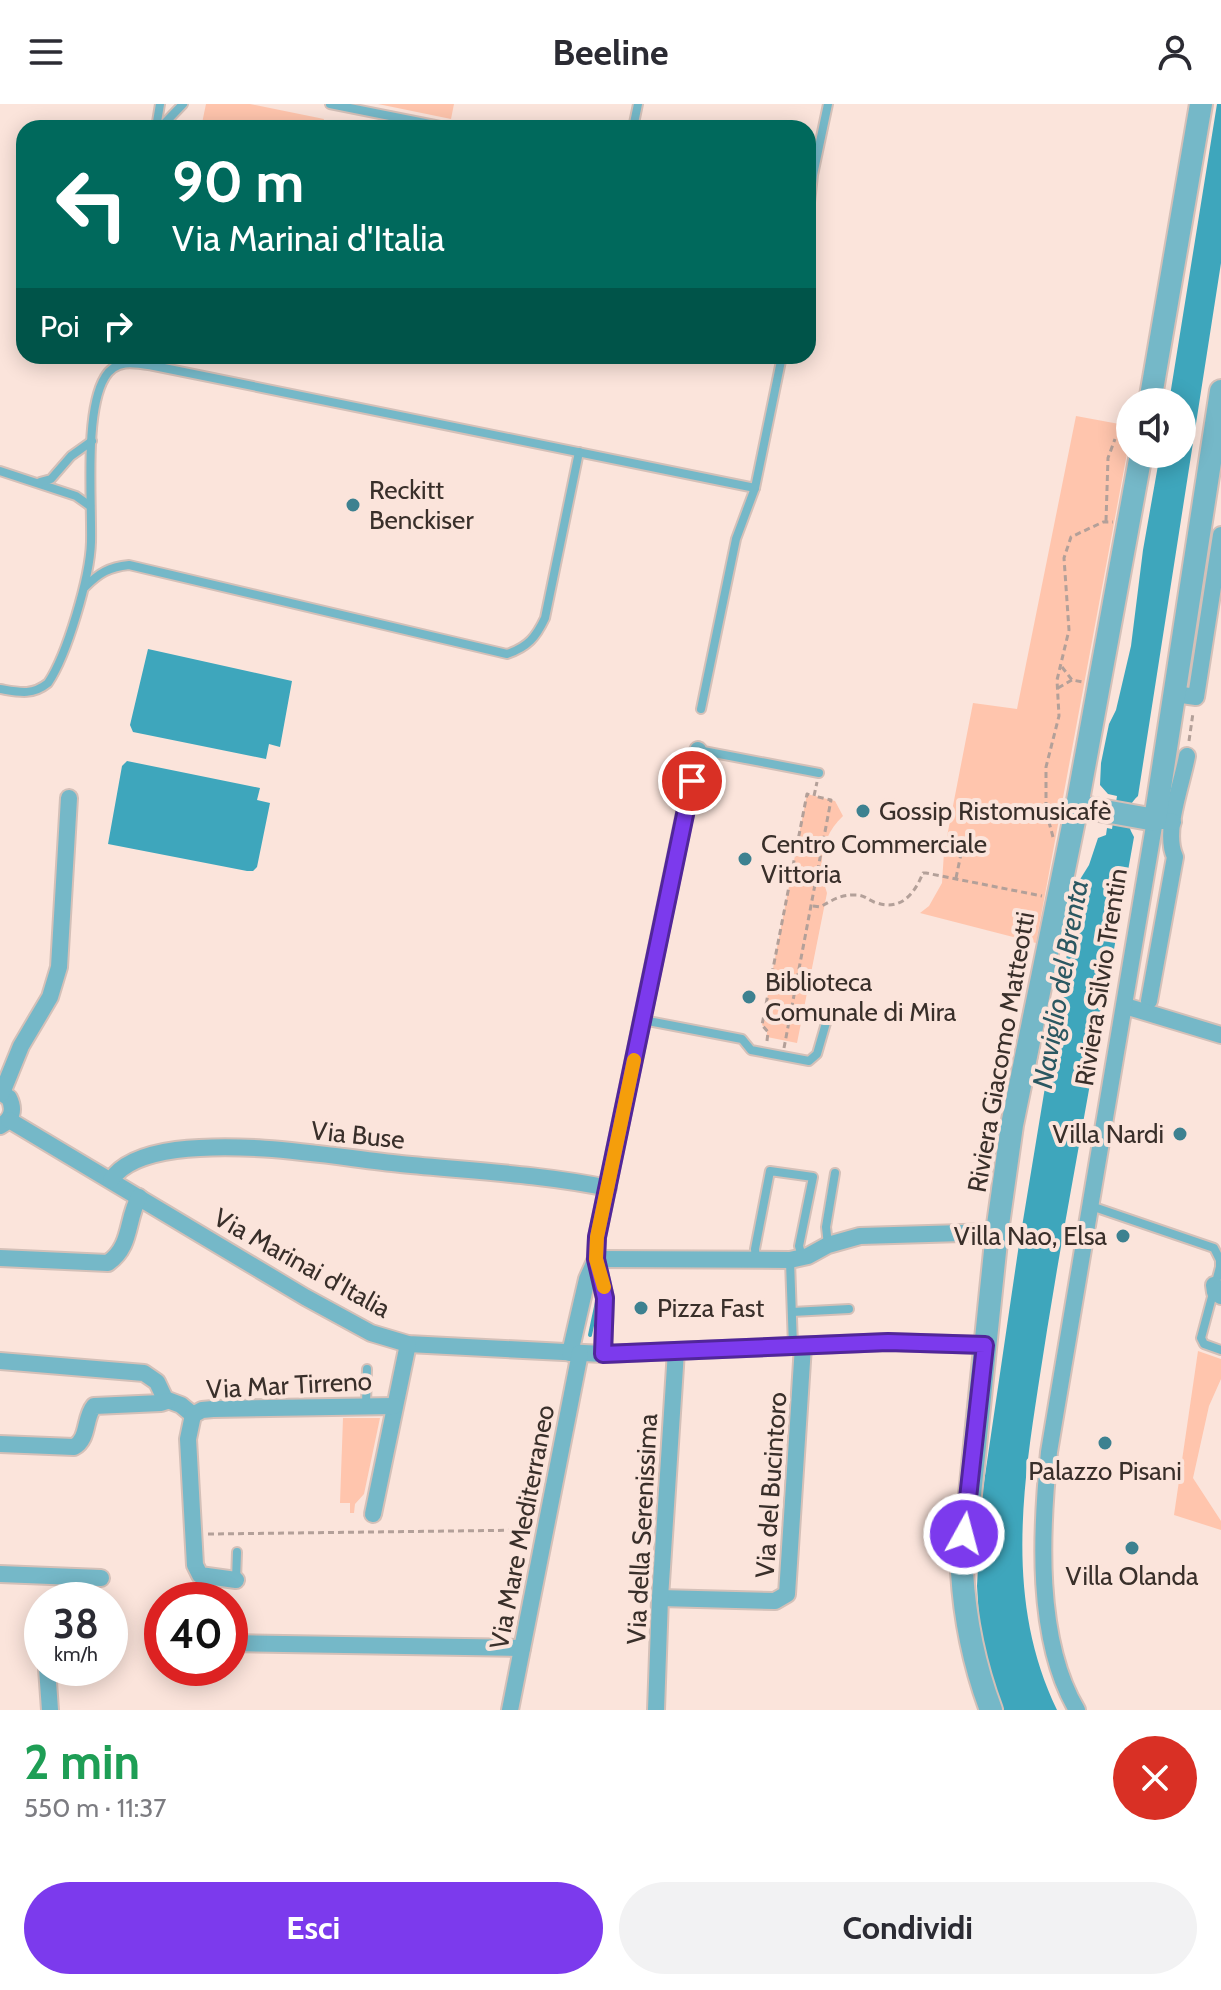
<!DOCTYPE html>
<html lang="it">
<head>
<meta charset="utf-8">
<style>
	:root { --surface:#fff; --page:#f2f2f3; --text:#2b2b33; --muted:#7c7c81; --accent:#7c3aed }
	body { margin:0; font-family:Cabin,sans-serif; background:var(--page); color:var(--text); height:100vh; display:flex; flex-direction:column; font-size:30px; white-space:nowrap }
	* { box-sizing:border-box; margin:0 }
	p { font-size:26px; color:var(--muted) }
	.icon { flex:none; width:44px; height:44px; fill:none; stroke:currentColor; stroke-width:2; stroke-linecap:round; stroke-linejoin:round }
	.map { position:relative; height:1606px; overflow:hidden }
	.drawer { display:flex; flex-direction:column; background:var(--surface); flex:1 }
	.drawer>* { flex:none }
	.top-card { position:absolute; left:16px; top:16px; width:800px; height:244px; border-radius:24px; box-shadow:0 4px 20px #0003; background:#00695c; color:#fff; overflow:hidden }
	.buttons { position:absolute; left:1116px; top:284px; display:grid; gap:16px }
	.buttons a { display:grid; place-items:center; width:80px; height:80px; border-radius:50%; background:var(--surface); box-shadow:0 4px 20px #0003; font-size:40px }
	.speed { position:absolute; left:24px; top:1478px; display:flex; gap:16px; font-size:40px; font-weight:700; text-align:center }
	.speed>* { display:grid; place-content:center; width:104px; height:104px; border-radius:50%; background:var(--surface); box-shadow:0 4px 20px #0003; line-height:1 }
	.speed small { font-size:20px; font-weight:400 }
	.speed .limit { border:12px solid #d22; background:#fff; color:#111 }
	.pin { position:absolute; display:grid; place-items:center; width:68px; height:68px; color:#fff; margin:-34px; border:4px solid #fff; border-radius:50%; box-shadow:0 2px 8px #0007 }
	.me { position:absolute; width:88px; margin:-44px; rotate:7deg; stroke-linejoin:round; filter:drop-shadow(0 0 6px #0008) }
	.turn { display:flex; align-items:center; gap:28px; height:168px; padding:0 24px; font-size:36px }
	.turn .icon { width:104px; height:104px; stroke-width:2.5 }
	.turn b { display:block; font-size:56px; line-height:68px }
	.then { display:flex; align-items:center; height:76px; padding:0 24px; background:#0003; gap:16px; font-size:30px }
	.round { display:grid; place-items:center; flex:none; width:84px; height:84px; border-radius:42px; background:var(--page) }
	.head { display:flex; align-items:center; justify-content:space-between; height:136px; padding:0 24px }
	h1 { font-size:48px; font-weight:700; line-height:60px; color:#1e9e55 }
	.button { display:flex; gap:16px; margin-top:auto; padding:16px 24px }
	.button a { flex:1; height:92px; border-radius:48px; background:var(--accent); color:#fff; font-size:32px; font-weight:700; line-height:92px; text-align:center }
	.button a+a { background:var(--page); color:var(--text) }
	header { display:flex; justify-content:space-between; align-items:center; height:104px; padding:0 24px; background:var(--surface); font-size:36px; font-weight:700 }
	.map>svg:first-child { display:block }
	.green { fill:#ffc5ad }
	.water { fill:#3ea6bc }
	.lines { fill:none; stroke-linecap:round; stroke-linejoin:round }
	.stream { stroke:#3ea6bc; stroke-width:4 }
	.service-casing { stroke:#d4c0b8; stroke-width:12 }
	.minor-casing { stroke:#d4c0b8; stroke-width:20 }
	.tertiary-casing { stroke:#d4c0b8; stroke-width:26 }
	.path { stroke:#b3a099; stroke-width:3; stroke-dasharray:6 4; stroke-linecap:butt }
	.service { stroke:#75b8c8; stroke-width:8 }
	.minor { stroke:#75b8c8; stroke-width:16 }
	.tertiary { stroke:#75b8c8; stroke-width:22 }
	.route-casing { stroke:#51269a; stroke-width:20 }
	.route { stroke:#7c3aed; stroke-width:14 }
	.slow { stroke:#f59e0b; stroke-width:14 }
	.poi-dot { fill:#3d8190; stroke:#fbe4db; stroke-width:3 }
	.labels { text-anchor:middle; stroke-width:8; stroke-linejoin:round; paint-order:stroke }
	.poi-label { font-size:26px; fill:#392f2a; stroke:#fbe4db; text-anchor:start }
	.street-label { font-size:26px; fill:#392f2a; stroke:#fbe4db }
	.water-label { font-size:28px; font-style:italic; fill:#2b5761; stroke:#fbe4db }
</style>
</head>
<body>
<header><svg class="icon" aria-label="menu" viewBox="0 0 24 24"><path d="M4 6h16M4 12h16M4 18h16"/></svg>Beeline<svg class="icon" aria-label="person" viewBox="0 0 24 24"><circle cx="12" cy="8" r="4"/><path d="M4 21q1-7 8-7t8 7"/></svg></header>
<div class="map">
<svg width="1221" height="1606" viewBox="0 0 1221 1606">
	<rect width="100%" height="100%" fill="#fbe4db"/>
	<g class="green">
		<polygon points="206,0 250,0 324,15 322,24 201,24"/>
		<polygon points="378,0 454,0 451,15"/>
		<polygon points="1076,312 1130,322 1130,333 1036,839 920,809 929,802 942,779 944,748 973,599 1017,605"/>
		<path d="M807,690L835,697L843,712C821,733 817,760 827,789L797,939L767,933V925L762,921Z"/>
		<polygon points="1198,1247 1221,1255 1221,1275 1209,1302 1193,1374 1221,1417 1221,1426 1174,1411"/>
		<polygon points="343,1314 380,1314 364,1390 355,1400 354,1409 350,1409 350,1399 340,1399"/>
	</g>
	<g class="water">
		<path d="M1217,0H1221V159L1138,692C1124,705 1125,717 1134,733C1113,851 1092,969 1071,1086C1059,1152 1048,1218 1038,1284C1021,1394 1007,1502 1057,1606H1004L986,1557L979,1513L977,1482L982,1392L1018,1147L1079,777L1089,761L1098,734L1106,731L1107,724L1112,725L1117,692L1108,690L1100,681L1101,659L1109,620L1116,606L1131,542L1143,446L1160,350H1182V298H1169Z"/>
		<polygon points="148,545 292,577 280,643 269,640 266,655 133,628 130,621"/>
		<polygon points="127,657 260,684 257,696 270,699 257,763 253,767 247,767 108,740 122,662"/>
	</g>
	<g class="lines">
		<polyline class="stream" points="590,1231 597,1198"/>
		<g class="service-casing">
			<g id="service">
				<polyline points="330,0 450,24"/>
				<polyline points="156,24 160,0"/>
				<polyline points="160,24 183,0"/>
				<polyline points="633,24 638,0"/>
				<polyline points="808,116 813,71 828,0"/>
				<polyline points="0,367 76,392 90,402"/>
				<polyline points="40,378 51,375 71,352 92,337"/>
				<path d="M85,483C99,469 109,463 129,461L507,550C528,543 536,533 545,514L579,348"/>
				<path d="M0,585C18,588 32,592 48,579C67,551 90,473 91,438C92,397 84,307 105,273C116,254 136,259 154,262L755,384"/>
				<polyline points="701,605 736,435 755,384 782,252"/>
				<polyline points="698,646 819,669"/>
				<polyline points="643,916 742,935 751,946 809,957 817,950 828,912"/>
				<polyline points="1091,1102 1214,1144 1220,1156 1220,1163 1201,1234 1204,1240 1221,1246"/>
				<polyline points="828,1141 826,1123 835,1069"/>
				<polyline points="756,1155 755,1145 770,1067 813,1073 799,1142 802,1153"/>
				<polyline points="790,1157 793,1242"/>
				<polyline points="792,1208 849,1205"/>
				<polyline points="366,1301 367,1265"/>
				<polyline points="236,1476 237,1448"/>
			</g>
		</g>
		<g class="minor-casing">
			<g id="minor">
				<polyline points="1175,590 1196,593 1221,431"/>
				<path d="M1149,897L1175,753C1163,728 1182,680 1187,652"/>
				<polyline points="1125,902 1221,931"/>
				<path d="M0,988L9,994C15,1006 12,1016 0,1022"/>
				<polyline points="2,989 21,942 50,893 59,863 69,694"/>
				<polyline points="9,1016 305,1193 371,1229 408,1240 603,1250 888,1238 985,1241"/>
				<path d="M111,1076C124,1056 154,1049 176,1046C250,1037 328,1052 401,1060C470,1067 540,1070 608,1084"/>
				<path d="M0,1154L108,1159C132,1142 126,1117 139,1093"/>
				<polyline points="596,1155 790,1156 808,1152 828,1141 860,1132 997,1128"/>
				<polyline points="1214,1181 1215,1188 1221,1192"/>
				<polyline points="570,1249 587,1175 596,1155"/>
				<polyline points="603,1250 605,1194 596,1155 597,1133 698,646"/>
				<polyline points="0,1257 144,1269 157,1278 165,1295 181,1301 193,1311"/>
				<path d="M0,1340L74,1343C89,1335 84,1314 94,1302L161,1299L167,1297"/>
				<polyline points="373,1410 408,1240"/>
				<polyline points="0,1470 101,1474"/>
				<polyline points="236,1476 200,1471 195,1461 188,1335 193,1311 202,1306 213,1305 394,1302"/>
				<polyline points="660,1494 775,1497 787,1490 803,1242"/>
				<polyline points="230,1539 522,1544"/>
				<polyline points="47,1564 50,1606"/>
				<polyline points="510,1606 580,1249"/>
				<polyline points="656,1606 660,1494 676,1247"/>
				<path d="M1077,1606C1035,1536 1041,1426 1049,1348L1155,716L1173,718"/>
			</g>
		</g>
		<g class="tertiary-casing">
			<g id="tertiary">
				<polyline points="1150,298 1201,0"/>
				<polyline points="1077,702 1155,716 1221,287"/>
				<path d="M991,1606C974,1561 965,1517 962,1468L997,1128L1012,1021L1077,702L1141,350"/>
			</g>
		</g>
		<g class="path">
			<polyline points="1106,417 1108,354 1115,335"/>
			<polyline points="1062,563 1072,576 1083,578"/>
			<polyline points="1058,584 1072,576"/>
			<polyline points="1189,637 1193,609"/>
			<polyline points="1053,733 1046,707 1046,663 1059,612 1057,576 1069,526 1064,454 1071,433 1103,418 1113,418"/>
			<polyline points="956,774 962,745"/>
			<path d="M813,802L820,803C833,796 841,790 856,791C864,791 867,795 874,798C900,808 914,791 923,769H926L1042,792"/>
			<polyline points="767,937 768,928 762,921 807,690 812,692"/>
			<polyline points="784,944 831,696 814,692 817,678"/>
			<polyline points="208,1430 532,1426"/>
		</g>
		<use href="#service" class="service"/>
		<use href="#minor" class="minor"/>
		<use href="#tertiary" class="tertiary"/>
	</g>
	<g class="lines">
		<g class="route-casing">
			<polyline id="route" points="692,677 597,1133 596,1155 605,1194 603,1250 888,1238 985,1241 964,1430"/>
		</g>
		<use href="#route" class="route"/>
		<polyline class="slow" points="604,1183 596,1155 597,1133 634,956"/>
	</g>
	<g class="poi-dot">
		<circle cx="353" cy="401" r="8"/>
		<circle cx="863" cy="707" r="8"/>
		<circle cx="745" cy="755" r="8"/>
		<circle cx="749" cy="893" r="8"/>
		<circle cx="1180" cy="1030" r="8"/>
		<circle cx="1123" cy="1132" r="8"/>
		<circle cx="641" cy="1204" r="8"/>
		<circle cx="1105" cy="1339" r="8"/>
		<circle cx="1132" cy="1444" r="8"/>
	</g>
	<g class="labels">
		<g class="poi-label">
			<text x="369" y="395">Reckitt<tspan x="369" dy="30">Benckiser</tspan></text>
			<text x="879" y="716">Gossip Ristomusicafè</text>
			<text x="761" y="749">Centro Commerciale<tspan x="761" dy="30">Vittoria</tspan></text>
			<text x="765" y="887">Biblioteca<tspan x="765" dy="30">Comunale di Mira</tspan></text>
			<text x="1164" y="1039" text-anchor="end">Villa Nardi</text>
			<text x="1107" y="1141" text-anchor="end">Villa Nao, Elsa</text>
			<text x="657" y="1213">Pizza Fast</text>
			<text x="1105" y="1376" text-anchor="middle">Palazzo Pisani</text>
			<text x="1132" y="1481" text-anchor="middle">Villa Olanda</text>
		</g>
		<g class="street-label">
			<text transform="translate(1101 873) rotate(-81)" y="9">Riviera Silvio Trentin</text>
			<text transform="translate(1001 948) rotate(-80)" y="9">Riviera Giacomo Matteotti</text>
			<text transform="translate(358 1031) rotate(6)" y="9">Via Buse</text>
			<text transform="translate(302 1159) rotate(29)" y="9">Via Marinai d'Italia</text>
			<text transform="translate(289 1281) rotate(-3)" y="9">Via Mar Tirreno</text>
			<text transform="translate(771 1381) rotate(-86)" y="9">Via del Bucintoro</text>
			<text transform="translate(522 1423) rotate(-79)" y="9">Via Mare Mediterraneo</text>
			<text transform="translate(642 1425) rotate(-87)" y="9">Via della Serenissima</text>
		</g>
		<g class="water-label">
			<text transform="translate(1060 880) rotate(-80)" y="10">Naviglio del Brenta</text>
		</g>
	</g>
</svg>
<div class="buttons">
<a><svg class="icon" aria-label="sound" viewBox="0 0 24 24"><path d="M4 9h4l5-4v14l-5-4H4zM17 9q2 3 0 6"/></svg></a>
</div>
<div class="speed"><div>38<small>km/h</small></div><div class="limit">40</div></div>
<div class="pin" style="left:692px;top:677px;background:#d93025"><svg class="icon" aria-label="arrive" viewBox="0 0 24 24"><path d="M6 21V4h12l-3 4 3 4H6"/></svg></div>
<svg class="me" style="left:964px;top:1430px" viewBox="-20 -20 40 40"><circle r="17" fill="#7c3aed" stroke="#fff" stroke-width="3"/><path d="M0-11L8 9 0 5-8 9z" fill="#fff"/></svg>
<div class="top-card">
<div class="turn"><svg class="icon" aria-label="left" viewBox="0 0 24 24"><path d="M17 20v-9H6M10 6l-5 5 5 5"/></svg><div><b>90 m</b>Via Marinai d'Italia</div></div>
<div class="then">Poi<svg class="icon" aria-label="right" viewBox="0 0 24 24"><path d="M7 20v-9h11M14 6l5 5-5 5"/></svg></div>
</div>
</div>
<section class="drawer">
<div class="head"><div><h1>2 min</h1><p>550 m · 11:37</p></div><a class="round" style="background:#d93025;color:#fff"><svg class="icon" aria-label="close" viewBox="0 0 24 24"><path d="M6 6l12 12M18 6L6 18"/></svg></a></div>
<div class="button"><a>Esci</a><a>Condividi</a></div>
</section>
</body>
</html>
